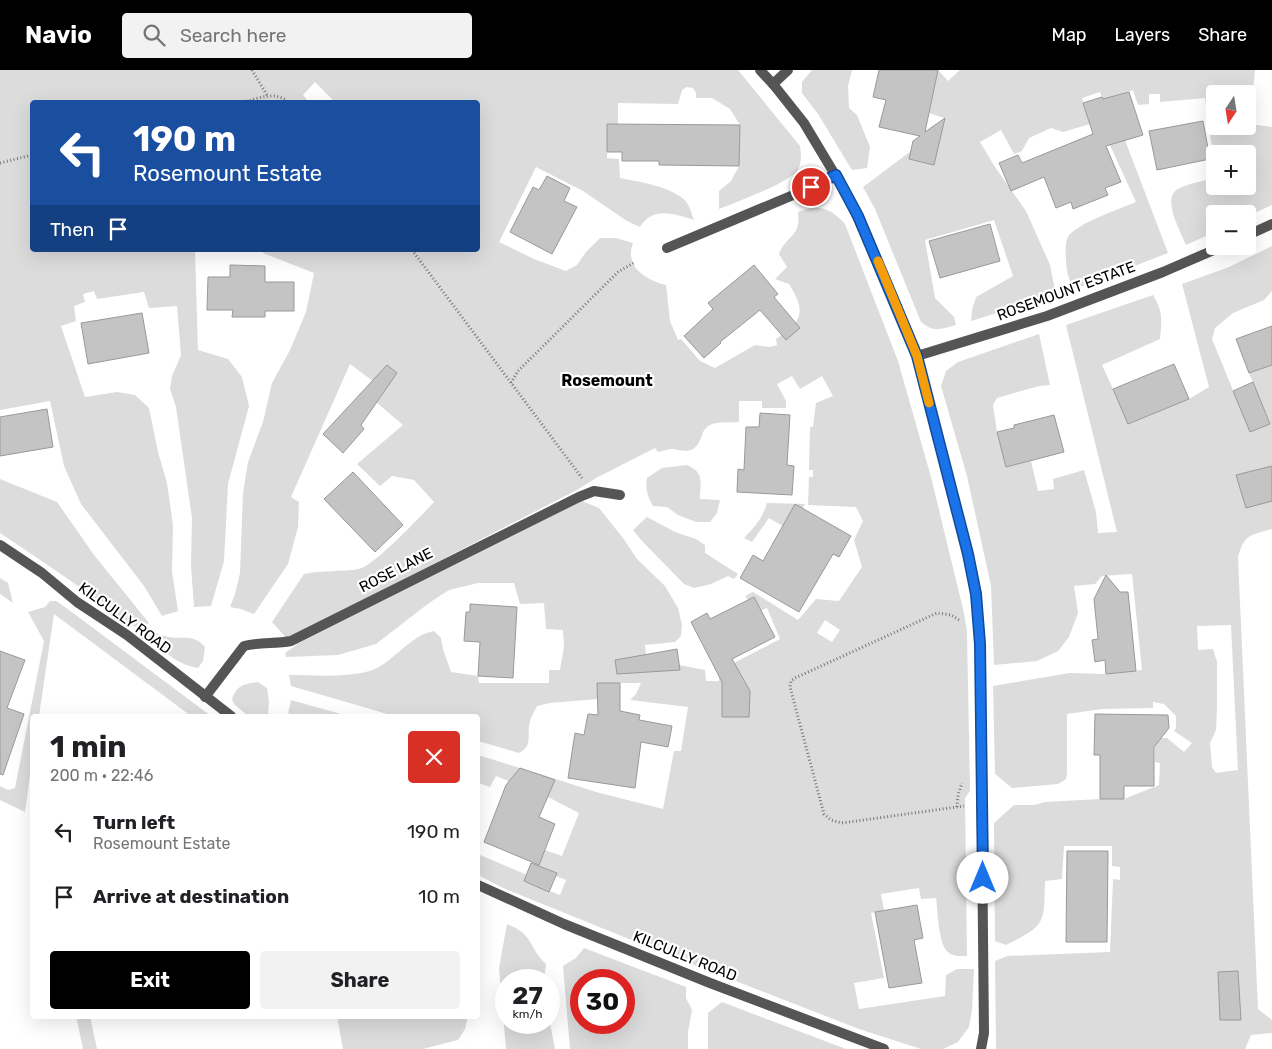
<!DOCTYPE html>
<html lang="en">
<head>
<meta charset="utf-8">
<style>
	:root { --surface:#fff; --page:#f2f2f2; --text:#202124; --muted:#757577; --accent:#000 }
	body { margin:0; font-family:Rubik,sans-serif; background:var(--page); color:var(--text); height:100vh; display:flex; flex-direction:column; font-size:19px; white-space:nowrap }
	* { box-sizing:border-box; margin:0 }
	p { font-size:16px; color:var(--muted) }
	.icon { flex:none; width:28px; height:28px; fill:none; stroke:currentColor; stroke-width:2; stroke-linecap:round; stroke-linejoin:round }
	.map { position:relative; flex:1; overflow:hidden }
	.details { position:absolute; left:30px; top:644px; width:450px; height:305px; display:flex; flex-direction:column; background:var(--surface); border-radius:5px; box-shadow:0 5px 20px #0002 }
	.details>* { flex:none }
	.banner { position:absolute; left:30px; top:30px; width:450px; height:152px; border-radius:5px; box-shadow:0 5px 20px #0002; background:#1a4fa0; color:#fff; overflow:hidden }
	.needle { width:32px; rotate:192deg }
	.tools { position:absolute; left:1206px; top:15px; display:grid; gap:10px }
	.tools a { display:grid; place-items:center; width:50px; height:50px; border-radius:5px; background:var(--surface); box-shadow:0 5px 20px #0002; font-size:25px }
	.speed { position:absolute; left:495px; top:899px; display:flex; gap:10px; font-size:25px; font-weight:700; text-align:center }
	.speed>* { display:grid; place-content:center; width:65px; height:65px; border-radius:50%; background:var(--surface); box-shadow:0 5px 20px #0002; line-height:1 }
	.speed small { font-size:12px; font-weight:400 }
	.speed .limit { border:8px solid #d22; background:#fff; color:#111 }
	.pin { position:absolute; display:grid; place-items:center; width:42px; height:42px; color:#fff; margin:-21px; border:2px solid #fff; border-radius:50%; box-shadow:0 1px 5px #0007 }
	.me { position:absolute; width:55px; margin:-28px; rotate:0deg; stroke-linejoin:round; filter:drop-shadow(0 0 4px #0008) }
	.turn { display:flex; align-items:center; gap:18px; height:105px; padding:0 20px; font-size:22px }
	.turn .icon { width:65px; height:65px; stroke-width:2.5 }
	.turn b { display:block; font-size:35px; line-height:42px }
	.then { display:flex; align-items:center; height:48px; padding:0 20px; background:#0003; gap:10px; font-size:19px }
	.round { display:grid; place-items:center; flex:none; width:52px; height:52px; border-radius:5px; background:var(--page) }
	.head { display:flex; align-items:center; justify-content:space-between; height:85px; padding:0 20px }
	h1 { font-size:30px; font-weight:700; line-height:38px }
	.primary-button { display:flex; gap:10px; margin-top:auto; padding:10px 20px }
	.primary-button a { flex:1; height:58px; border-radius:5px; background:var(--accent); color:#fff; font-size:20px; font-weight:700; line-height:58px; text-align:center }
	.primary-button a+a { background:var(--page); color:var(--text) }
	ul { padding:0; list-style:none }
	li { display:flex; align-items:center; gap:15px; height:65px; padding:0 20px }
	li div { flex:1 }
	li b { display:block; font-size:19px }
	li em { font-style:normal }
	header { display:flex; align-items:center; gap:30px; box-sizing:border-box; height:70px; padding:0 25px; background:var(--accent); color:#fff }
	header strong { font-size:24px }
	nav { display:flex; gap:28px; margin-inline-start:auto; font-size:18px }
	.search { width:350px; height:45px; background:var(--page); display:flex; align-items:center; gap:12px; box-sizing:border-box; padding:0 18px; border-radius:5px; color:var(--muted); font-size:19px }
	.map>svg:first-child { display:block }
	.green { fill:#dcdcdc; fill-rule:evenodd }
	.building { fill:#c4c4c4; stroke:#999 }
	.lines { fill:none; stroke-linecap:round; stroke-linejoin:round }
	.path { stroke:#777; stroke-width:3; stroke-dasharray:1 2.5; stroke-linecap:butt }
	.street { stroke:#555; stroke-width:10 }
	.route-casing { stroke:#114b97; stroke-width:12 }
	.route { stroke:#1a73e8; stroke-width:9 }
	.slow { stroke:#f59e0b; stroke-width:9 }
	.labels { text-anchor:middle; stroke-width:4.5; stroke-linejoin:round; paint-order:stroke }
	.street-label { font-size:15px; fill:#000; stroke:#fff }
	.neighbourhood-label { font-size:16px; font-weight:bold; fill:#000; stroke:#fff }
</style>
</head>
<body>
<header>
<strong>Navio</strong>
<div class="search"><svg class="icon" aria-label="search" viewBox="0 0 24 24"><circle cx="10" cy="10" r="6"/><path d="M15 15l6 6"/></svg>Search here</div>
<nav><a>Map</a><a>Layers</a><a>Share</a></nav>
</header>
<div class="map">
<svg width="1272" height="979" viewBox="0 0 1272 979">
	<rect width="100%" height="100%" fill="#fff"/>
	<g class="green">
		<path d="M0,0H738L800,76C801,84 802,92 798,99C791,113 735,132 719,139V121L731,111L739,96L740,55L730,39L712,28H696V23L693,18L687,17L682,20L678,34L618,33V54H607V88L619,89L620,108C639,112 664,115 681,127C689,132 691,142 694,150C674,144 653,136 640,157L627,151L583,121L536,97L499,172L534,189L566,201L577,195L586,182L600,168H616L633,173C624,197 646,210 666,215L670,251L678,270L681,269L700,291L715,298L755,275L770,277L777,275L776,269C802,251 807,243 789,214L775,209L787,197L779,184C787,164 801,168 798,142C819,134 829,137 845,154L898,291L931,407L964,543L967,561L970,721L965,728L967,886C961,886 953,887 948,882C938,874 938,841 936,828L921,829L919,818L881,824L884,840L871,843L884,908L854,913L859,939L945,926L946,905L957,899H974L972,940L969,957L958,972L943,979H921L859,959L661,882L503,818L478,805V784L527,805L524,811L560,825L566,810L556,806V803L536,795L542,779L562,786L579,743L548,727L496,706L490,717L478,713V685L520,698L515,705L527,709L534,702L596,722L663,739L674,681H681L688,637L630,630L636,624L641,613H597L598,629L550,633L537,636C535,641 531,646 530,651C526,665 534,675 519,683L478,671V646H394L291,616L289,605C315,605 356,609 379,597C398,586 412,565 434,561L441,568L443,579L451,602L478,606L479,613H549V600H560L564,577L563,560L546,559L544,533L520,534L514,513H478L449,520L429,533L376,574L338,585L286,587L285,583L299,573L582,431L599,438L623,468L637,489L665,516L678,538L682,555L681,566L675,572L645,575L648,602L679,595L705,600L706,611H719V607L736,597L734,593L780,569L767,538L757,542L745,526L753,522L798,550L816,529L839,531L862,497L854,470L863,451L856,437L808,435L809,407H813V400H809L810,357H813L816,333L833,326L822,306L800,319L792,306L777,314L786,331V338H762V331H739V352C725,353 707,349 702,365C700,370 698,376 693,379C686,383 678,379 670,379C666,380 662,381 658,382L655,378L596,408L577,420L287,569L272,552L304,504C322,500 341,502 359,499C374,496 421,446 434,432L414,410L392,406L380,416L357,394L403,355L377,333L385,320L350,294L291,427L299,432L298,457L288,494L254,544L241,539L230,537L235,524L240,503L243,423L248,392L263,352L272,313L290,280L306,242L314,203L263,183V180H478V32H335L315,12L303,25L309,32H32V180H195L198,280L228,289L242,307L249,336L228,414L224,491L211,536L194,537L191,496L192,448L176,337L170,319L172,306L181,285L177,236L149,238L144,222L97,229L94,221L83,224L85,232L74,236L76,251L61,256L85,327L117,322L135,325L149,338L158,382L167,413L173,455L172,501L178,541L162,546L144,516L81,434L64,396L50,331L0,340ZM825,550L840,560L832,572L817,563Z"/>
		<polygon points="812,0 852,0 848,16 849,38 857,45 870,77 867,98 852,100 818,44 802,23 802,12"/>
		<path d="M938,0L948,11L960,0H1255L1250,54L1272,57V135L1248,146V144H1215V162L1186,175C1181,162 1161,128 1178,119C1189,113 1203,111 1215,108V116H1248V84H1215V100L1205,28L1160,32V24H1149V34L1138,35L1133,20L1112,27L1125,70L1168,183L1075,219C1072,215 1069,210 1068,205C1066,197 1064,173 1068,167C1075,154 1122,138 1136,132L1109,73L1118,70L1100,22L1082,28L1090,54L1063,62L1051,58L1029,68L1022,81L1014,84L1001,60L980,72L995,97L1026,141L1050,195L1056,225L971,251L972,240L976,227L1013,206L994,150L925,170L935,228L954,247L956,255C941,259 934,263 921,252L875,139L863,117L911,81L909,89L934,95L944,48L929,43ZM1215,24H1248V56H1215Z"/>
		<path d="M1272,176V221L1264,230L1233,243L1215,258L1212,269L1250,362L1270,353L1249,303L1272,295V459C1251,465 1244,464 1238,487L1258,939L1272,950V963L1251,965L1245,979H996L995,891L1007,886L1110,882L1113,809L1120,810V797L1112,796V776H1064L1062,809L1045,811C1044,854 1046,855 1006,875L995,871L994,753L1014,735H1034L1045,732L1100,729H1124L1159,715L1160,693L1155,692V668H1167L1184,682L1192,673L1174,661L1176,658V646L1164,634L1153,632V638L1102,639L1067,644V704L1066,709L1058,714L1012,718L995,704L993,616L1070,603L1106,604L1142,600L1132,504L1102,506L1095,514L1074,516L1078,543L1069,567L1058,581L1037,591L994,595L991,516L967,406L941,316L946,301L958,292L1039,264L1050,315L1039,316L997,328L993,335L997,362L1006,397L1031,391L1038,421L1054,419L1053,409L1084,400L1096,442L1098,463L1117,462L1066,255L1153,225C1163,241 1162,251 1160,269L1102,295L1129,354L1189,329L1209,317L1182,214L1229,197ZM1231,555L1238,700L1216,703L1212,697L1210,673L1216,660L1217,638V592L1213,579L1198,580L1197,556Z"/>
		<path d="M687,395C705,403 700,412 700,429L720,430L717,443L710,452H696L678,445L667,437L653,436C648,427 645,419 647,408L662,398Z"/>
		<path d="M0,409L57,432L94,485L149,553L142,557C150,560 157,564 165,566C180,571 193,562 205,577L203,591L198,598C172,594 158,574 138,559C93,526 47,494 0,463Z"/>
		<path d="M767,433L805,434L791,461L769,448L752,472L744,468C755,457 763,447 767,433Z"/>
		<polygon points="647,447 675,462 696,469 705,475 705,483 738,504 734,509 728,506 711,514 694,518 684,514 642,471 633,460"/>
		<polygon points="0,508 8,513 13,533 0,524"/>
		<polygon points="50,531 56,531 65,537 211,646 191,646 54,544 39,646 32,646 32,691 25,742 0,730 0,716 8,720 15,718 44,571 28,542 45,537"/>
		<path d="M258,612L267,618L269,632L268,643L273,646H248L234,634L232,629C237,615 244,614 258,612Z"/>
		<polygon points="291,630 348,646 295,646 288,643"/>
		<path d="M507,854C534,864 528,877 546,894L544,910H506V952H549V948L555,979H506L499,898Z"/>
		<path d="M584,878L686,917V928L692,940L688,962V979H570L563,896L576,888ZM581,910H624V952H581Z"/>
		<polygon points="722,932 846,979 708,979 708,943"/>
		<polygon points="76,946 90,946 97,979 83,979"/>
		<polygon points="337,946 468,946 465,959 458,970 423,979 343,979"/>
	</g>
	<g class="building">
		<polygon points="879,0 938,0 925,62 945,48 934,95 909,89 913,71 920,66 879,57 886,30 873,27"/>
		<polygon points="1129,22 1143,65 1106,76 1121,112 1105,118 1108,125 1073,139 1071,132 1056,138 1044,107 1011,121 999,93 1018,85 1022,93 1093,64 1083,33 1102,27 1103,29"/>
		<polygon points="1203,51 1210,89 1157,100 1149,61"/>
		<polygon points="607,54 740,55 739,96 659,95 659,91 622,91 622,82 607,82"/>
		<polygon points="547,106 570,118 564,131 577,137 552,184 510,162 533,117 539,120"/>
		<polygon points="990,154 1000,191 940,208 929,171"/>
		<polygon points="230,195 265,196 265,212 294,212 294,241 265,241 265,247 232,247 233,240 207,240 208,207 230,207"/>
		<polygon points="754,195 778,224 774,227 800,258 786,270 760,240 720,272 721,273 704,288 684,266 713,239 708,233"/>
		<polygon points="142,243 149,283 88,294 81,253"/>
		<polygon points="1272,256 1272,295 1249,303 1236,269"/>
		<polygon points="1174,294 1189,329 1128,354 1113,319"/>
		<polygon points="387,295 397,303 361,355 364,359 343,383 323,364"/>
		<polygon points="1253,312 1270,354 1250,362 1233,321"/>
		<polygon points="47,339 53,377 0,386 0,347"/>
		<polygon points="760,343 790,345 787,395 794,396 792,425 737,422 738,399 744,400 746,357 759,357"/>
		<polygon points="1054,345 1064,382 1006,397 997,362 1014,358 1014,355"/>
		<polygon points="1272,396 1272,431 1246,438 1236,405"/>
		<polygon points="353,402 403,455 375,482 324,429"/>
		<polygon points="795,434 851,466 839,487 833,484 799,542 740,508 753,485 763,491"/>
		<polygon points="1106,505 1120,522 1128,522 1136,601 1106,604 1105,590 1095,592 1092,570 1098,569 1094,529"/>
		<polygon points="754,527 775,567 732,589 750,621 749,647 722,647 722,612 691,552 707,543 710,549"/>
		<polygon points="470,534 517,537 513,608 478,606 480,572 464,571 466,542 470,542"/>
		<polygon points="677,579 680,600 617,604 615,590"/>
		<polygon points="0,581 25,590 7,638 24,644 3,705 0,704"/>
		<polygon points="597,613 620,613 620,641 640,645 639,650 672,656 668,677 641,672 635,718 568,708 575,663 584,665 588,644 598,645"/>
		<polygon points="1095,644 1168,645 1169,658 1154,677 1154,716 1124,716 1124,729 1100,729 1100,685 1094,685"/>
		<polygon points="520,698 555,710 539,747 555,754 539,795 484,772 506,715"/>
		<polygon points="1067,781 1108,781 1107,872 1066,872"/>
		<polygon points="531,793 557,803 549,822 524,811"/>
		<polygon points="917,835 923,868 914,870 922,913 889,918 875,842"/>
		<polygon points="1238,901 1241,950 1220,950 1218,902"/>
	</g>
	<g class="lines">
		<g class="path">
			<polyline points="252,0 267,25"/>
			<path d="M243,32C258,29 275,20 288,32"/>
			<polyline points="0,93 32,85"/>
			<polyline points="412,180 582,408"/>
			<polyline points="511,313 518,301 618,202 635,192"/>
			<polyline points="959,550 951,545 937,543 795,608 791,611 790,617 824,744 831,750 842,753 964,736"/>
			<polyline points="957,737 958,725 962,713"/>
		</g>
		<g class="street">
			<polyline points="760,0 773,14 804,53 843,118 857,146 886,211 917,286 968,484 976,524 980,573 984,963 981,979"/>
			<polyline points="773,14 788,0"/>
			<polyline points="1248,165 1272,154"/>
			<polyline points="667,178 798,123 836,105"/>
			<polyline points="917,286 1047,246 1163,202 1223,176"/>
			<polyline points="0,475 42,503 77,532 127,565 231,646"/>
			<path d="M205,627L244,576C260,572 275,574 291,571L579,427L594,421L620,425"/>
			<polyline points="478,815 564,854 710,913 884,979"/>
		</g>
	</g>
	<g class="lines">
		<g class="route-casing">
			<polyline id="route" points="811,117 836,105 858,146 917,286 968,484 976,524 980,574 983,808"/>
		</g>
		<use href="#route" class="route"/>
		<polyline class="slow" points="878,191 917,286 929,333"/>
	</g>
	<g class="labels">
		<g class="street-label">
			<text transform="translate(1066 221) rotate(-20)" y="5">ROSEMOUNT ESTATE</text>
			<text transform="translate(396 500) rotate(-27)" y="5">ROSE LANE</text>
			<text transform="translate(125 548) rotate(36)" y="5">KILCULLY ROAD</text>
			<text transform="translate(685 886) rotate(22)" y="5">KILCULLY ROAD</text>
		</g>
		<g class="neighbourhood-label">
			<text x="607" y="316">Rosemount</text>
		</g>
	</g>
</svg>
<div class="tools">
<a><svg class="needle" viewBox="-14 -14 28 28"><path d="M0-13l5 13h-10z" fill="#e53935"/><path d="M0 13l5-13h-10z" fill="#757577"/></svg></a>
<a>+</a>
<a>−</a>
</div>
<div class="speed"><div>27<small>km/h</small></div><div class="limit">30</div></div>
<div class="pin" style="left:811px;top:117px;background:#d93025"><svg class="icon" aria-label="arrive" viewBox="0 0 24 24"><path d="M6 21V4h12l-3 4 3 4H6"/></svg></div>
<svg class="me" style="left:983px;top:808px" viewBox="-20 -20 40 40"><circle r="19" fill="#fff"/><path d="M0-13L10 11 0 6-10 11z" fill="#1a73e8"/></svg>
<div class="banner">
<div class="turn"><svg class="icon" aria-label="left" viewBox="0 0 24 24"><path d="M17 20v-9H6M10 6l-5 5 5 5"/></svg><div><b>190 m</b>Rosemount Estate</div></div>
<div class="then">Then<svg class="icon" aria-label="arrive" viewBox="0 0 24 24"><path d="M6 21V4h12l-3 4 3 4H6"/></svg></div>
</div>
<section class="details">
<div class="head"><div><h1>1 min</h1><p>200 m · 22:46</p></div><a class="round" style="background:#d93025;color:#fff"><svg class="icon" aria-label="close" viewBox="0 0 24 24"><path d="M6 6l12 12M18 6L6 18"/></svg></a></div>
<ul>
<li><svg class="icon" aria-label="left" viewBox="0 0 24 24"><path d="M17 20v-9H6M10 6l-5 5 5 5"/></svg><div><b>Turn left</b><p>Rosemount Estate</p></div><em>190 m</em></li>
<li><svg class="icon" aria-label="arrive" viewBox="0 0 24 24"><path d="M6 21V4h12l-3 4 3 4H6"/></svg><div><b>Arrive at destination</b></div><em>10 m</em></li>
</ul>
<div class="primary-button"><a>Exit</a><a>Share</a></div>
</section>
</div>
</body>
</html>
